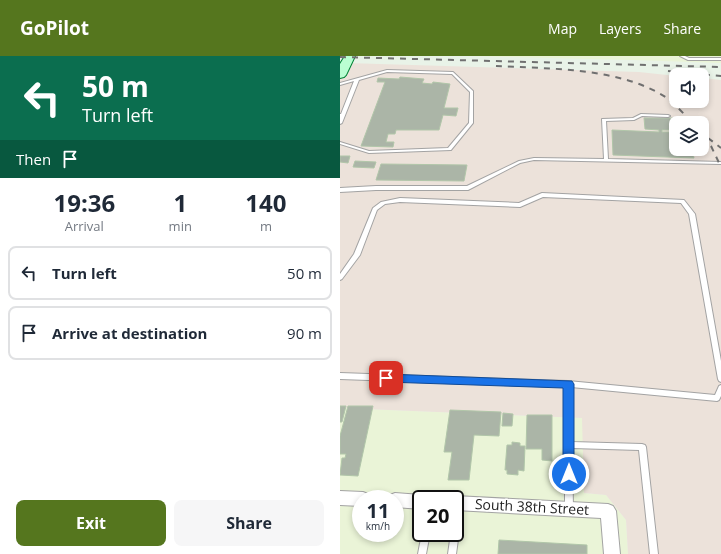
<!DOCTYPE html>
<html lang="en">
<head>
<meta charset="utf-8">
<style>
	:root { --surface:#fff; --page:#f6f6f7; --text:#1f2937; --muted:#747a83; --line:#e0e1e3; --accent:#55761e }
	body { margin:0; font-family:"Open Sans",sans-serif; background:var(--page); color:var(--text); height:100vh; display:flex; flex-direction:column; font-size:15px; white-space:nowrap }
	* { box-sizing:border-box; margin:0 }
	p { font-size:13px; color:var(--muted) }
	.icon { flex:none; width:22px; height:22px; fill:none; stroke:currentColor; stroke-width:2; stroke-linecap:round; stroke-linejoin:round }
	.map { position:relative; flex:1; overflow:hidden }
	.sheet { display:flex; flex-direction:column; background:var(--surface); width:340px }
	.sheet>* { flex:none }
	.guide { background:#0b6e4f; color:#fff; overflow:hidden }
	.controls { position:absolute; left:329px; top:12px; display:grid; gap:8px }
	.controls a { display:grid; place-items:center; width:40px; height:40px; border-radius:8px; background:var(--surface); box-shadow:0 2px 6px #0003; font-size:20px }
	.speed { position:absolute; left:12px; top:434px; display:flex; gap:8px; font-size:20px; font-weight:700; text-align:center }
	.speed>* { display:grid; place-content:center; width:52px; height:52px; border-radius:50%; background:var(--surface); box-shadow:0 2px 6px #0003; line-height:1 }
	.speed small { font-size:10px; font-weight:400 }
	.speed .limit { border:2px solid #111; border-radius:6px; background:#fff; color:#111 }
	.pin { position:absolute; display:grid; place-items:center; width:34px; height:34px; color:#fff; margin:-17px; border-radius:8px; box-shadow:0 2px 6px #0006 }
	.me { position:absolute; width:44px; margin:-22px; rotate:0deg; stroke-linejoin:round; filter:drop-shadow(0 0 3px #0008) }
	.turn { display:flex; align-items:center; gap:14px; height:84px; padding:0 16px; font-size:18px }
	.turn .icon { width:52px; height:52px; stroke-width:2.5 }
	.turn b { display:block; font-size:28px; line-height:34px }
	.then { display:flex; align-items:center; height:38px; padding:0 16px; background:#0003; gap:8px; font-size:15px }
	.eta { display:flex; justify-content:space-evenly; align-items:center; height:68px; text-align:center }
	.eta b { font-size:24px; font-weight:700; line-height:28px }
	.action { display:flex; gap:8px; margin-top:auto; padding:8px 16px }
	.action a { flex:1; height:46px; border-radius:8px; background:var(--accent); color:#fff; font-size:16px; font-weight:700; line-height:46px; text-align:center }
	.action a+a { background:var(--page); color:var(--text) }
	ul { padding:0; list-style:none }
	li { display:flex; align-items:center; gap:12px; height:54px; margin:0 8px 6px; padding:0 8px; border:2px solid var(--line); border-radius:8px }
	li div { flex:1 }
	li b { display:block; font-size:15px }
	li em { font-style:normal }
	header { display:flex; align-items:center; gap:24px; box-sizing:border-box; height:56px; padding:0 20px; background:var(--accent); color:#fff }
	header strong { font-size:19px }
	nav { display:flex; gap:22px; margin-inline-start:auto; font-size:14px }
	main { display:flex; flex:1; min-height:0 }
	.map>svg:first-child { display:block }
	.commercial { fill:#eaf4d7; fill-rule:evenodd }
	.industrial { fill:#ece2da; fill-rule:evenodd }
	.building { fill:#abb5a7; stroke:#b1c6a9 }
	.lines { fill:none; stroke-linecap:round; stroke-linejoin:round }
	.lane-casing { stroke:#a3a3a3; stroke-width:2 }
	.street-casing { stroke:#a3a3a3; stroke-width:2 }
	.secondary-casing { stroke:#008234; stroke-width:2 }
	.lane { fill:#fff; fill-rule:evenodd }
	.street { fill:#fff; fill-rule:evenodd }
	.secondary { fill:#bafed2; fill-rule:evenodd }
	.rail { stroke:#707070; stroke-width:2; stroke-dasharray:6 6; stroke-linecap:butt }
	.route { fill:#1a73e8; stroke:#114b97 }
	.labels { text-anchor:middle; stroke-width:3; stroke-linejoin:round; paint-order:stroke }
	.near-street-label { font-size:14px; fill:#222; stroke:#fff }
</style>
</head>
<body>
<header>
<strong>GoPilot</strong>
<nav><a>Map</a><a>Layers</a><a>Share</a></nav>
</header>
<main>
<section class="sheet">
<div class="guide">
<div class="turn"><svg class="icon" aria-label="left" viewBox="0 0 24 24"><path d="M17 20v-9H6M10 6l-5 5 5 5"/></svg><div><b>50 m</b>Turn left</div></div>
<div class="then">Then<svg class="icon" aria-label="arrive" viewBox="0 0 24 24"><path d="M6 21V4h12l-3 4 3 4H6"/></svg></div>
</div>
<div class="eta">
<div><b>19:36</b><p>Arrival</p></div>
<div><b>1</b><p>min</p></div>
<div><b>140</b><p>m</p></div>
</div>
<ul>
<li><svg class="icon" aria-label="left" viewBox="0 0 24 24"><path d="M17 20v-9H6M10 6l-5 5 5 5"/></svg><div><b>Turn left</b></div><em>50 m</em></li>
<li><svg class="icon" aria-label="arrive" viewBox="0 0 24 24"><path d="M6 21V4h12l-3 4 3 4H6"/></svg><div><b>Arrive at destination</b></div><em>90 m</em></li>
</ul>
<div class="action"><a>Exit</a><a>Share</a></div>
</section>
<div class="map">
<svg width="381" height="498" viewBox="0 0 381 498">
	<rect width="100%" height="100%" fill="#e9f3e8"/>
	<g class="commercial">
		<polygon points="127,0 381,0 381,7 293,4"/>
		<path d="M0,352L243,362L244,437L266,439L286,464L288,498H0ZM21,443H55V477H21ZM81,443H115V477H81Z"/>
	</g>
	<path class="industrial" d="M7,7L299,16L336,20V45H362V22L381,24V498H288L286,464L266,439L244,437L242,362L0,352V19ZM336,67H362V93H336Z"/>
	<g class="building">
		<polygon points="60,21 84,23 82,27 92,28 93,26 110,28 104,52 118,52 116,60 103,59 99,74 56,74 55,78 48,78 46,86 54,86 53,91 21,90 45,26 37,26 38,22 59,23"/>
		<polygon points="304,62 334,62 336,74 322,74 322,76 336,76 336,93 352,93 354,102 273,99 272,74 319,76 319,74 305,73"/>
		<polygon points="0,100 10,100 8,107 0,106"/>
		<polygon points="15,105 36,106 34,112 13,111"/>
		<polygon points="41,108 127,109 124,125 36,124"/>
		<polygon points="0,350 6,350 2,366 0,366"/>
		<polygon points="8,350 33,350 18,420 0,419 2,402 5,402 6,398 0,398 0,380"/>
		<polygon points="110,354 161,356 159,380 134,379 129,424 108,424 112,396 104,396"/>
		<polygon points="163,357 173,358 172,370 162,370"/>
		<polygon points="187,359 212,359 212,405 202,404 202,393 186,393"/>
		<polygon points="172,386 180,387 180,390 185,390 184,415 178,414 178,419 167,418 167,414 165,414 167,389 172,389"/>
		<polygon points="159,484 247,489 247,498 158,498"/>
	</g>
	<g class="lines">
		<g class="lane-casing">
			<g id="lane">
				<polygon points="340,0 345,0 349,2 381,2 381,4 348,4"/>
				<polygon points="47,14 113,16 133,35 133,67 111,94 29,97 0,88 0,86 29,95 108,92 129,67 130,36 112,18 47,16 19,24 2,67 0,68 0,58 1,58 14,25 0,29 0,27"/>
				<polygon points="301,58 328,59 330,60 328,61 302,60 294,64 266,65 268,103 381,106 381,108 194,104 180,107 128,134 36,134 0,136 0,132 36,130 127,130 179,105 194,102 264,103 262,63 293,62"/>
				<polygon points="202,137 344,144 355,158 381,305 381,326 379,325 378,323 349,158 341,147 203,141 180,151 60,146 45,148 37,154 20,199 2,223 0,224 0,218 14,198 33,152 41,146 60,142 179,147"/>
				<polygon points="0,317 228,325 375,339 379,330 381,329 381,340 379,344 377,345 231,331 232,386 302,388 305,389 306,391 318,498 310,498 299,394 232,392 233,453 232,456 229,457 226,456 225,453 225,331 0,323"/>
				<polygon points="119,443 122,444 123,447 116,498 108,498 111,477 115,477 115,447 116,444"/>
				<polygon points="82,477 90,477 86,498 78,498"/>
			</g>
		</g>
		<g class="street-casing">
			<g id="street">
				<polygon points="0,435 23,436 28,438 31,443 21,443 21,450 0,449"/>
				<polygon points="55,437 81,439 86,441 87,443 81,443 81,453 55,451 55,443 48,443 50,439"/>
				<polygon points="115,440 268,448 273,450 276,455 280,498 264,498 261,462 115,454 115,443 109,443"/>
			</g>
		</g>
		<g class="secondary-casing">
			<polygon id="secondary" points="5,0 15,0 6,19 4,21 0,22 0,8"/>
		</g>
		<use href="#lane" class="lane"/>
		<use href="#street" class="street"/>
		<use href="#secondary" class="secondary"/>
		<g class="rail">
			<polyline points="0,1 381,11"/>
			<path d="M156,10C210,13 280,11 327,42C334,47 341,55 347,61"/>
			<polyline points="328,15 381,20"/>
			<polyline points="363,81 371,90 381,111"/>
			<polyline points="368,82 381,92"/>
		</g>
	</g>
	<polygon class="route" points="46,318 232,325 234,328 234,418 233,422 229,423 225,422 223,418 223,332 46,326 42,325 41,322 42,319"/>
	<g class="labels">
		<g class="near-street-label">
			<text transform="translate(192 451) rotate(3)" y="5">South 38th Street</text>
		</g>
	</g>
</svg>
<div class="controls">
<a><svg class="icon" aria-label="sound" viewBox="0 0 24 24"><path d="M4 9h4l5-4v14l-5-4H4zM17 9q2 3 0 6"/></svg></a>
<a><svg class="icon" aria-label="layers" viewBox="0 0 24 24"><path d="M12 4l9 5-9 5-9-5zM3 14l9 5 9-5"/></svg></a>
</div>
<div class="speed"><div>11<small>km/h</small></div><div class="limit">20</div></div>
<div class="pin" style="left:46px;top:322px;background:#d93025"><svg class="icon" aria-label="arrive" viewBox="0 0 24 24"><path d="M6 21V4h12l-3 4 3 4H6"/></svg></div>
<svg class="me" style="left:229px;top:418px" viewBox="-20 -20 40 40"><circle r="17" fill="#1a73e8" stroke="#fff" stroke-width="3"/><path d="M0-11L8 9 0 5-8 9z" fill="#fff"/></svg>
</div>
</main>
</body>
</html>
